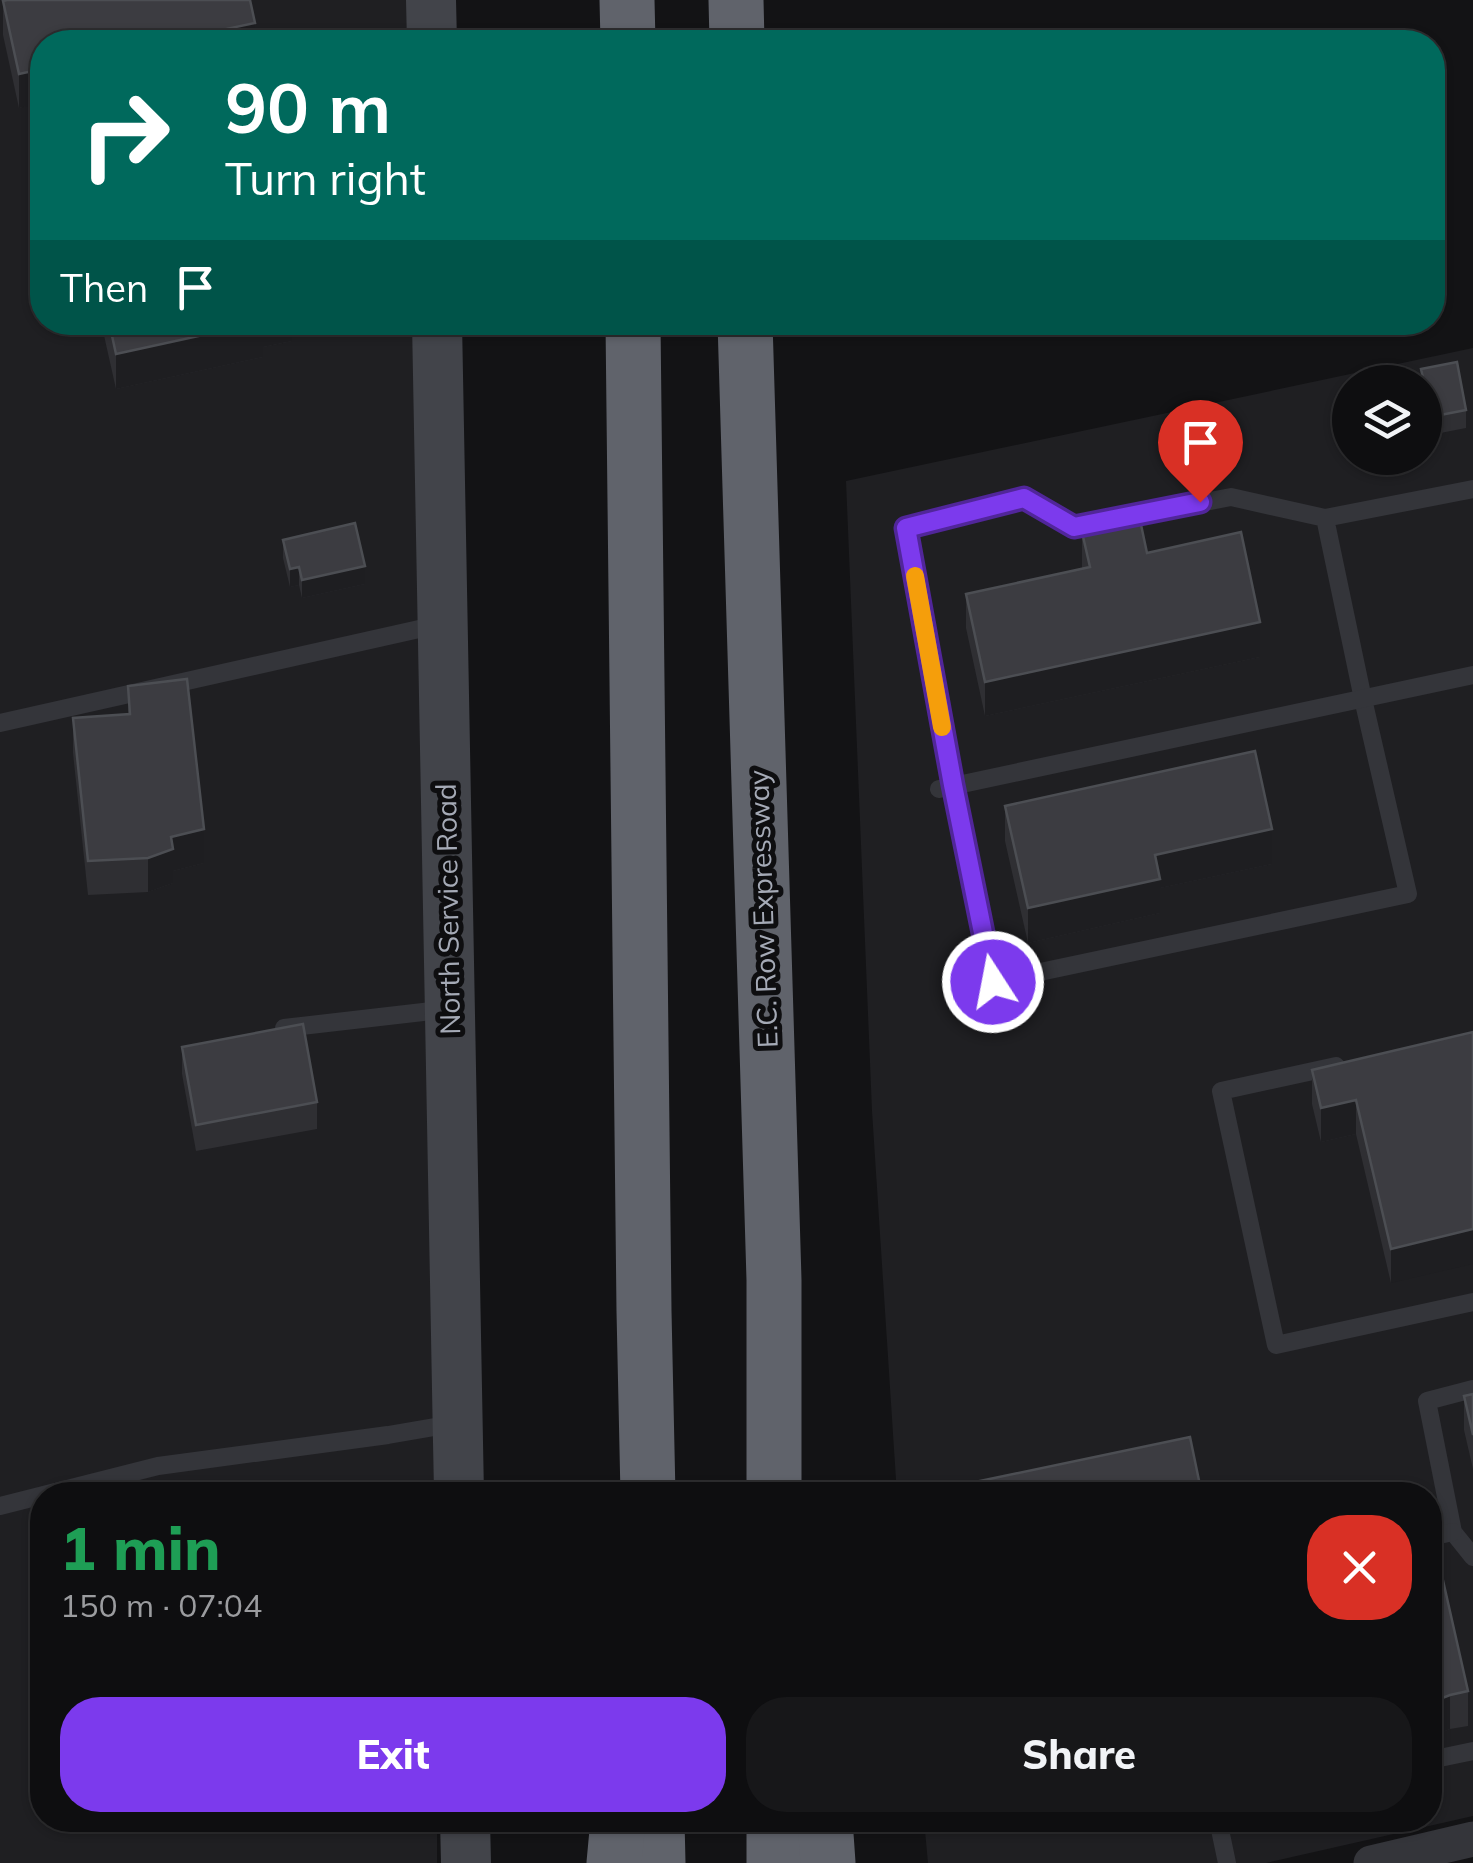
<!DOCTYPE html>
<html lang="en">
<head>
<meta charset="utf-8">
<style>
	:root { --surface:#0e0e10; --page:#171719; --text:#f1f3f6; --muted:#9b9c9f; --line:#2e2e30; --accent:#7c3aed }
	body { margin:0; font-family:Mulish,sans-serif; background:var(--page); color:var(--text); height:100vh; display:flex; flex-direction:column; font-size:38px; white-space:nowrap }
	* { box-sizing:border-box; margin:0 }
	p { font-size:32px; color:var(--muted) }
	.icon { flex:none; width:55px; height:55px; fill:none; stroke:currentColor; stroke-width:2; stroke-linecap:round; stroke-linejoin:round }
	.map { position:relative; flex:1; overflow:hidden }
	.details { position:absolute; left:30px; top:1482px; width:1412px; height:350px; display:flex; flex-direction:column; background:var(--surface); border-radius:40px; box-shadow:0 2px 8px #0004,0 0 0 2px var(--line) }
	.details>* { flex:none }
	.guide { position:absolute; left:30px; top:30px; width:1415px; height:305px; border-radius:40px; box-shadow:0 2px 8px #0004,0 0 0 2px var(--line); background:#00695c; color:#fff; overflow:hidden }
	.buttons { position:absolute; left:1332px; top:365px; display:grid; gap:20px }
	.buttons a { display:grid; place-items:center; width:110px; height:110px; border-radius:50%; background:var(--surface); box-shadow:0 2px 8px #0004,0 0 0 2px var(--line); font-size:50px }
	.pin { position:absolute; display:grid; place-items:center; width:85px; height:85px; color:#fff; margin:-102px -42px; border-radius:50% 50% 50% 0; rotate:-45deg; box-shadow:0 0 10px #0007 }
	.pin .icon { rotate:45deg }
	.me { position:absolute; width:110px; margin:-55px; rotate:349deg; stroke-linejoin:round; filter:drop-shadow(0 0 8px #0008) }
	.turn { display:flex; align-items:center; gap:35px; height:210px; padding:0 30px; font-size:45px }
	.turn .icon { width:130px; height:130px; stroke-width:2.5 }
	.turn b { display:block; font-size:70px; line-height:85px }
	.then { display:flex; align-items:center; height:95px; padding:0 30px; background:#0003; gap:20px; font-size:38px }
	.round { display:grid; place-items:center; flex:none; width:105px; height:105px; border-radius:40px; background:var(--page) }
	.summary { display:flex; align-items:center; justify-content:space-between; height:170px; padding:0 30px }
	h1 { font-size:60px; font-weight:800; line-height:75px; color:#1e9e55 }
	.primary-button { display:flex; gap:20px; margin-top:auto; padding:20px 30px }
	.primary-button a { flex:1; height:115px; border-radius:40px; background:var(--accent); color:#fff; font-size:40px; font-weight:800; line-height:115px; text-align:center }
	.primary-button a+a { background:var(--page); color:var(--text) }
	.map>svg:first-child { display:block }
	.built { fill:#1f1f22; fill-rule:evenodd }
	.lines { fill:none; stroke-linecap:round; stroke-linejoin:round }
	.lane { stroke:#34353a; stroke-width:18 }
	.street { stroke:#34353a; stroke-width:35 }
	.secondary { stroke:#42444a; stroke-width:50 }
	.highway { stroke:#60636b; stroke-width:55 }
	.wall { fill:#2f2f33 }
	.shaded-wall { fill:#1e1e21 }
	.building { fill:#3c3c41; stroke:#4c4e53; stroke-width:2.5 }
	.route-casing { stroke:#51269a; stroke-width:25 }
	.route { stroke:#7c3aed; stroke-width:18 }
	.slow { stroke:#f59e0b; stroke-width:18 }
	.labels { text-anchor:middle; stroke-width:10; stroke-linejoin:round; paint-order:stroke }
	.street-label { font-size:28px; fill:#a5aab6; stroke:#0e0e10 }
</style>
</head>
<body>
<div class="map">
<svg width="1473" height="1863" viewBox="0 0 1473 1863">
	<rect width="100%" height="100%" fill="#131315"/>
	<g class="built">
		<polygon points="0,0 408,0 409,42 42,42 42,322 415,323 430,1071 434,1495 42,1495 42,1820 437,1820 437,1863 0,1863"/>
		<path d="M1473,348V1816L1266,1863H928L924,1820H1430V1495H897L872,1111L846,481ZM1350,382H1425V458H1350Z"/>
	</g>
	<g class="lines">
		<g class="lane">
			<polyline points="1325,518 1363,699 1408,894 993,982 953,785 906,528 1024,498 1074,527 1231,497 1325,518 1473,489"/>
			<polyline points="0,723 437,625"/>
			<polyline points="939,789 1473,675"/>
			<polyline points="284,1028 449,1009"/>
			<polyline points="1336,1066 1221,1091 1276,1345 1473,1302"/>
			<polyline points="1473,1389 1427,1401 1453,1532 1473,1557"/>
			<polyline points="0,1506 158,1466 388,1435 452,1424"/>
			<polyline points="1430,1537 1453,1532"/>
			<polyline points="1430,1760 1473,1751"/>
			<polyline points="1218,1820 1227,1863"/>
		</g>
		<polyline class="street" points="1371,1863 1473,1839"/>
		<g class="secondary">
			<polyline points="431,0 432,42"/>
			<polyline points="437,322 459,1495"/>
			<polyline points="465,1820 466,1863"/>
		</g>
		<g class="highway">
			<polyline points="627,0 628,42"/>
			<polyline points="736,0 737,42"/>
			<polyline points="633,322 644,1311 648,1495"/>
			<polyline points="745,322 774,1280 774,1495"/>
			<polyline points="657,1820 658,1863"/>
			<polyline points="774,1820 774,1863"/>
			<polyline points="825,1820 828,1863"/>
			<polyline points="614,1863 618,1820"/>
		</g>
	</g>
	<g class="wall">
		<polygon points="3,1 255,42 19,108 3,35"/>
		<polygon points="101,322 292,322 292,341 263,347 263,357 116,389"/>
		<polygon points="1421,369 1466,410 1466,428 1430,435 1425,407 1425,382 1421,382"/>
		<polygon points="1082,532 1147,553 1260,657 985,716 966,628 966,594 1082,568"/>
		<polygon points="283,540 365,584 302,598 299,585 290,587 283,558"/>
		<polygon points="128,686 204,863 173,871 173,883 148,892 88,895 73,753 73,718 128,715"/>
		<polygon points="1005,806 1272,864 1160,888 1160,913 1028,943 1005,841"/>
		<polygon points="1473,1032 1391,1283 1356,1134 1321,1142 1312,1104 1312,1070"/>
		<polygon points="182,1047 317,1102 317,1129 196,1151 182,1074"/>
		<polygon points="1473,1394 1473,1469 1464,1430 1464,1396"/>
		<polygon points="1430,1546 1468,1691 1468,1726 1450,1729 1430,1737"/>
	</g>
	<g class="shaded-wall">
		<polygon points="255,23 255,42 165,42"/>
		<polygon points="42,69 42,103 19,108 19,74"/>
		<polygon points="292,322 292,341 263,347 263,357 116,389 116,354 262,323"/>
		<polygon points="365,566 365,584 302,598 302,580"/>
		<polygon points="299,567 299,585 290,587 290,569"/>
		<polygon points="1260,622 1260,657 985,716 985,682"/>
		<polygon points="204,829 204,863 173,871 173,883 148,892 148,858 171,837"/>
		<polygon points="1272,829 1272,864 1160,888 1160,913 1028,943 1028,908 1155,855"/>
		<polygon points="1356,1100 1356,1134 1321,1142 1321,1108"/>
		<polygon points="1473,1229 1473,1264 1391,1283 1391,1249"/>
		<polygon points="1450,1695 1450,1729 1430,1737 1430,1703"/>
	</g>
	<g class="building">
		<polygon points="7,0 250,0 255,23 165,42 42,42 42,69 19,74 3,1"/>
		<polygon points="109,322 263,322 116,354"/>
		<polygon points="1457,362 1466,410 1430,417 1425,382 1424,382 1421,369"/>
		<polygon points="1140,520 1147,553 1241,532 1260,622 985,682 966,594 1090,567 1082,532"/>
		<polygon points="355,523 365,566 302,580 299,567 290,569 283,540"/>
		<polygon points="187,679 204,829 171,837 173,849 148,858 88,861 73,718 130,714 128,686"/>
		<polygon points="1255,751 1272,829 1155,855 1160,879 1028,908 1005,806"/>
		<polygon points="303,1024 317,1102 196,1125 182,1047"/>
		<polygon points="1473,1032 1473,1229 1391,1249 1356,1100 1321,1108 1312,1070"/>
		<polygon points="1473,1394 1473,1435 1464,1396"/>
		<polygon points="1190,1437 1202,1495 984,1495 980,1481"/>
		<polygon points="1435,1545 1468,1691 1450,1695 1430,1703 1430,1546"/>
	</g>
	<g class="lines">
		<g class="route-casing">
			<polyline id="route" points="993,982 953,785 906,528 1024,498 1074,527 1200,502"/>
		</g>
		<use href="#route" class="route"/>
		<polyline class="slow" points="915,576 942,727"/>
	</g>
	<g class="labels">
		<g class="street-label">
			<text transform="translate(448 909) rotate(-91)" y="10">North Service Road</text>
			<text transform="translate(763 909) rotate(-92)" y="10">E.C. Row Expressway</text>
		</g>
	</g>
</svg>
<div class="buttons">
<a><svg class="icon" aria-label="layers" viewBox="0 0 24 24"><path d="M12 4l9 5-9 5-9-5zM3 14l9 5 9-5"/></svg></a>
</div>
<div class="pin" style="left:1200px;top:502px;background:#d93025"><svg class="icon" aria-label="arrive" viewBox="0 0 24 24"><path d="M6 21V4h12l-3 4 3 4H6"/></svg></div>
<svg class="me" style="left:993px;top:982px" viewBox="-20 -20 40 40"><circle r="17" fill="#7c3aed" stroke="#fff" stroke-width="3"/><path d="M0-11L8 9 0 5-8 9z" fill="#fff"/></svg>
<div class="guide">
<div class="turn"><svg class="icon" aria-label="right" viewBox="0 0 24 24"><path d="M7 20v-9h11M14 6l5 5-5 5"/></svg><div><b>90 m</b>Turn right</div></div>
<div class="then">Then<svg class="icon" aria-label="arrive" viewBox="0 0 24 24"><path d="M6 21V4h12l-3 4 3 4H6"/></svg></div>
</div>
<section class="details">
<div class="summary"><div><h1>1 min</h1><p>150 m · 07:04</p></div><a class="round" style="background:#d93025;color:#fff"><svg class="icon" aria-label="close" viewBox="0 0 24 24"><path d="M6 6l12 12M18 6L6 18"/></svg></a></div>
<div class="primary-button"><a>Exit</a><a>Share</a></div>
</section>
</div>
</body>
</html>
